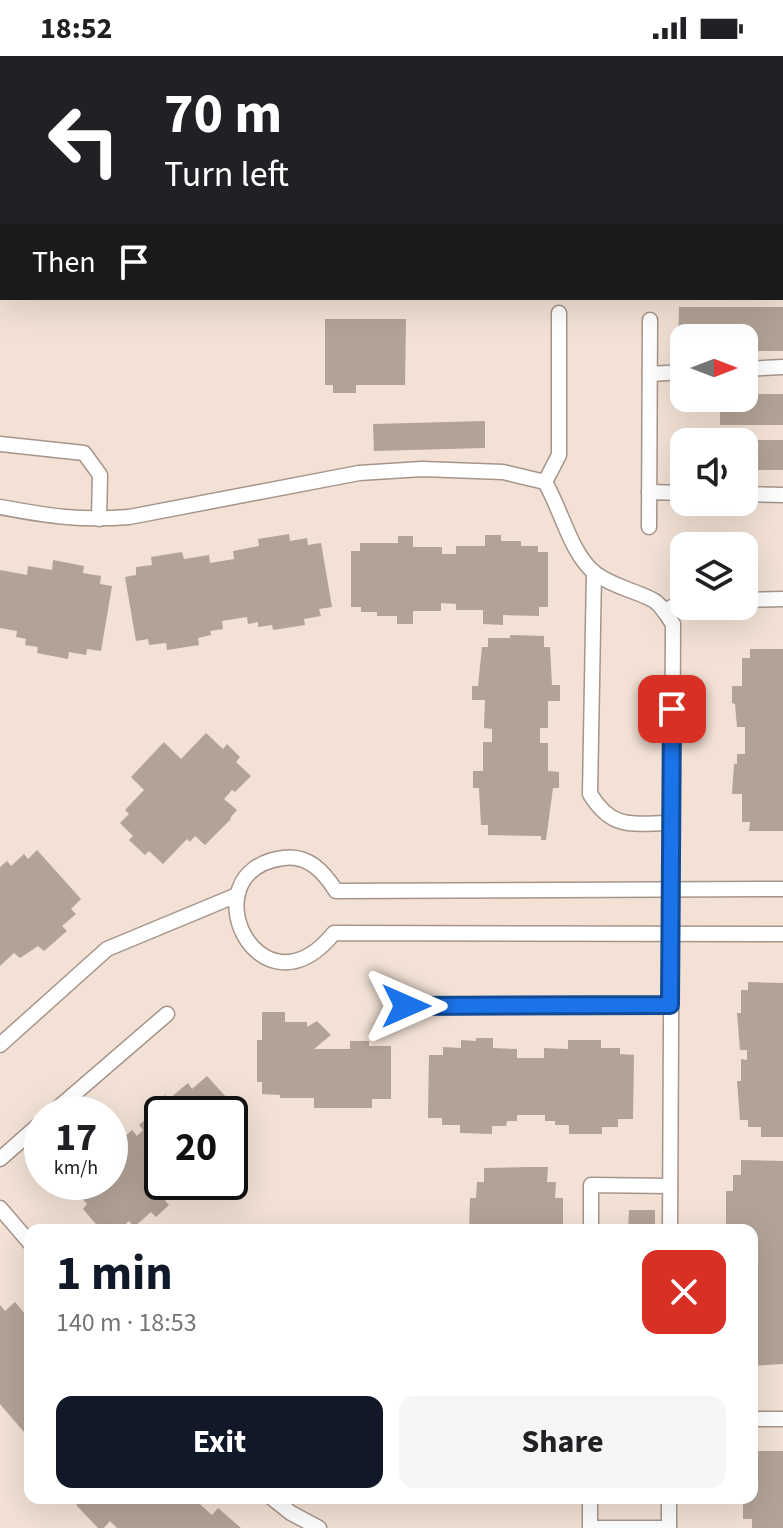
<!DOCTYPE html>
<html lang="en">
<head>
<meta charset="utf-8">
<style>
	:root { --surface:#fff; --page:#f6f6f6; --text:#202124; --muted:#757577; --accent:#111827 }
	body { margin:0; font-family:"Source Sans 3",sans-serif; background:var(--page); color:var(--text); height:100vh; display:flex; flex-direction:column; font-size:30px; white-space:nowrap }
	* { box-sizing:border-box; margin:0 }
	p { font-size:26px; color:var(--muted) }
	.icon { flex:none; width:44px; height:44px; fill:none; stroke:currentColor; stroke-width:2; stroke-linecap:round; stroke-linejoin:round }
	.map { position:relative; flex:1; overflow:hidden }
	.details { position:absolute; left:24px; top:1168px; width:734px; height:280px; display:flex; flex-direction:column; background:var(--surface); border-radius:16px; box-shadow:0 8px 32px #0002 }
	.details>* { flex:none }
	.hud { position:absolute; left:0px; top:0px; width:784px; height:244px; box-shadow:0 8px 32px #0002; background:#202124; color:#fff; overflow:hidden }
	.needle { width:52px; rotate:90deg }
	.tools { position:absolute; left:670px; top:268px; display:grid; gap:16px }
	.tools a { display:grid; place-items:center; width:88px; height:88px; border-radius:16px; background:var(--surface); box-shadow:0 8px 32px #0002; font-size:40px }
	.speed { position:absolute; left:24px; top:1040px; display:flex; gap:16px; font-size:40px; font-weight:700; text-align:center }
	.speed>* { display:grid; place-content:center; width:104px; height:104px; border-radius:50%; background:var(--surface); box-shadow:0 8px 32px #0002; line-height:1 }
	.speed small { font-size:20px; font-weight:400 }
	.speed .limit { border:4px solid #111; border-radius:12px; background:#fff; color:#111 }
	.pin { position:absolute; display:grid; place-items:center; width:68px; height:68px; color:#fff; margin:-34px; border-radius:16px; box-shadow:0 4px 12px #0006 }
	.me { position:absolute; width:88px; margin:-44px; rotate:90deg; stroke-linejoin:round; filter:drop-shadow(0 0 6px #0008) }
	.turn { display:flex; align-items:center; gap:28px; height:168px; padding:0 32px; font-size:36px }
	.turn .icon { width:104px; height:104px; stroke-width:2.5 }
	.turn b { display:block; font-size:56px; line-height:68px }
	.then { display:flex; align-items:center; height:76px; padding:0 32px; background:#0003; gap:16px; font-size:30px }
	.round { display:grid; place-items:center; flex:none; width:84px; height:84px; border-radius:16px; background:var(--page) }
	.summary { display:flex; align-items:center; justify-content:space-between; height:136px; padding:0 32px }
	h1 { font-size:48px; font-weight:700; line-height:60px; color:var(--accent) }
	.cta { display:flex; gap:16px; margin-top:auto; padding:16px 32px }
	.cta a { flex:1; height:92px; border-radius:16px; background:var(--accent); color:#fff; font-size:32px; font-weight:700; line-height:92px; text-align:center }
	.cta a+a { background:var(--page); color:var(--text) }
	.status { display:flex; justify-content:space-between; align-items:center; height:56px; padding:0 40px; background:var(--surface); direction:ltr }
	.status svg { height:22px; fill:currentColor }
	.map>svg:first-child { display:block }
	.building { fill:#b2a397 }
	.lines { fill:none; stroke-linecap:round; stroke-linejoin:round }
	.lane-casing { stroke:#a5958a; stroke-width:17 }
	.lane { stroke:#fff; stroke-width:14 }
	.route-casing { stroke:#114b97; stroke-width:20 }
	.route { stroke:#1a73e8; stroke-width:14 }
</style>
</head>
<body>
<div class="status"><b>18:52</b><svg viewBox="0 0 49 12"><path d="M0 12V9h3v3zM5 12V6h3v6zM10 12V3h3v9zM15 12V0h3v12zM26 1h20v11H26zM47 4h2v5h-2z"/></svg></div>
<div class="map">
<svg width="783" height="1472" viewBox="0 0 783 1472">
	<rect width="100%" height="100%" fill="#f2e1d4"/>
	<g class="building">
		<polygon points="679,251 783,251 783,295 744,295 744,282 684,282 684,295 678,295"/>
		<polygon points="325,263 406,263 405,329 356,329 356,337 333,337 333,329 325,329"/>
		<polygon points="744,338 783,338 783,369 720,369 720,342 744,342"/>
		<polygon points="485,365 485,392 374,395 373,368"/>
		<rect x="744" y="384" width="39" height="30"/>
		<polygon points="289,478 290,485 307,482 308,489 321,487 332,551 319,553 321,560 304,563 305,569 273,574 272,569 258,571 258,566 248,568 247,561 222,565 223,573 210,575 211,579 198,582 199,589 167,594 166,587 149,589 148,583 136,585 125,521 136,519 136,511 152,509 151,501 182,496 184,503 209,499 210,507 234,503 233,495 259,490 258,483"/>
		<polygon points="485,479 501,479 501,485 521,485 521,490 538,490 538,496 548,496 548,551 539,551 539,560 503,559 503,569 483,568 483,554 456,554 456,548 441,547 441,555 413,555 413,568 397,568 397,560 377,560 377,556 361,556 361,551 351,551 351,495 360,495 360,487 398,487 398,480 413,480 413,491 442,491 442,498 456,498 456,490 485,490"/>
		<polygon points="53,504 84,510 83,517 101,520 100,528 112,530 101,595 87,593 86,599 69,596 68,603 37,597 38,591 25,589 26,583 16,581 17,575 0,572 0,514 27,519 28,510 52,514"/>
		<polygon points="510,579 544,580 544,591 550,591 552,629 560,629 560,645 548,645 548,672 540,672 540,687 548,687 548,715 559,716 559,732 553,732 546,784 541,784 541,780 488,779 488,769 481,769 479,732 473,732 473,715 483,715 483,686 492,686 492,673 484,672 485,644 472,644 472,630 478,630 482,591 488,591 488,582 510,582"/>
		<polygon points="750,593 783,593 783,775 749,775 750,766 742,766 742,738 732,738 734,708 737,708 737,698 745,698 745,671 737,671 735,648 732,647 732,630 742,630 742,602 750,602"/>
		<polygon points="206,677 223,693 227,688 240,701 236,706 251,720 235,736 232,734 224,743 237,754 230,762 231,763 205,789 195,780 190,786 187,783 163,808 149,795 145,799 129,784 133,780 120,767 129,758 125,754 144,734 131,721 164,686 181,703"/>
		<polygon points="37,794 81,843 71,853 76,858 62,870 67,875 44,895 38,890 20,902 14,897 0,910 0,811 7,805 11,810 24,798 28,803"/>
		<polygon points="748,926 783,927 783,1081 761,1081 761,1071 748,1071 748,1064 740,1064 737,1025 741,1025 741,1003 747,1004 747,994 740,994 737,957 741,957 741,934 748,934"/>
		<polygon points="262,956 285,956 285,966 307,966 307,971 317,965 331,979 314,993 350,993 350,985 369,985 369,990 391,990 391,1043 372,1043 372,1052 314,1052 314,1042 280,1042 280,1039 262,1038 262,1026 257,1026 257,984 262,984"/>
		<polygon points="476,982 493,982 493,992 517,993 517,1002 544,1002 544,992 568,993 568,984 601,984 601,992 620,992 620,998 634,999 633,1063 618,1063 618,1071 602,1071 602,1078 569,1078 569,1069 555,1069 555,1065 545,1065 545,1059 517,1059 517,1065 507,1065 506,1070 492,1070 492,1078 460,1077 460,1069 442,1069 442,1062 428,1062 429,999 443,999 443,991 461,992 461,984 476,985"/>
		<polygon points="207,1020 246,1063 230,1077 234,1081 230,1085 230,1058 162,1058 162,1126 178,1126 182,1130 165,1145 169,1149 156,1161 151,1156 134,1171 129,1165 119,1174 111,1174 108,1170 101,1174 83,1153 87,1148 76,1136 87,1126 110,1126 110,1085 114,1090 132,1074 137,1080 143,1074 139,1069 154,1056 150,1052 165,1039 169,1043 188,1027 192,1033"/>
		<polygon points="741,1104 783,1105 783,1308 752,1310 752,1174 737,1174 737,1170 726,1170 726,1135 733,1135 733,1119 741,1119"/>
		<polygon points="528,1111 548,1111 547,1126 556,1126 555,1142 563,1142 563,1174 469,1174 470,1142 476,1142 477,1126 484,1126 484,1112"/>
		<polygon points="629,1154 655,1154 655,1174 628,1174"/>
		<polygon points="15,1246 30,1264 30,1383 0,1348 0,1249 5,1255"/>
		<polygon points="753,1395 783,1395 783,1472 752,1472 752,1463 743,1463 743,1442 752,1442"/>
		<polygon points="78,1442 180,1442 187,1448 193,1442 212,1459 218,1452 241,1472 117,1472 110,1465 104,1472 98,1472 76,1449 81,1444"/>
	</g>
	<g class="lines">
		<g class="lane-casing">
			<g id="lane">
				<polyline points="20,0 24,2"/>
				<polyline points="548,0 548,2"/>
				<polyline points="740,0 742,2"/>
				<polyline points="468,2 469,0"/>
				<polyline points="0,3 1,0"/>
				<polyline points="782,145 783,145"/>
				<polyline points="744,313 783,311"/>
				<polyline points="650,318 684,316"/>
				<polyline points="0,388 84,397 100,419 99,463"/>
				<polyline points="545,426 559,399 559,257"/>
				<polyline points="649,436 684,437"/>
				<polyline points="744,438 783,439"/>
				<path d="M0,451C49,460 80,465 129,461L359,417L422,413L503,416L545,426C562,455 570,497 596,518C614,531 634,534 653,544C661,548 667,560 673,568L670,1174"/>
				<polyline points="649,471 650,264"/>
				<path d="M594,516L590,738C613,775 632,767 672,767"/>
				<polyline points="744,544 783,543"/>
				<polyline points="664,555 684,545"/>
				<path d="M783,833L336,835C324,816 308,798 283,802C186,815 259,969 334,877L783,878"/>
				<polyline points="406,950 670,949"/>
				<polyline points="0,989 107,893 237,839"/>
				<polyline points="51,1058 167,958"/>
				<polyline points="0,1103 42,1066"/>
				<polyline points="0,1152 30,1187"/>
				<polyline points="591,1174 591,1129 670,1130"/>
				<polyline points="752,1363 783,1363"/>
				<polyline points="272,1442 291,1457 319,1472"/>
				<polyline points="669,1442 669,1472"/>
				<polyline points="590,1472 590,1442"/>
				<polyline points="598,1472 669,1472"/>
			</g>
		</g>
		<use href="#lane" class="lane"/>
	</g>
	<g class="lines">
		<g class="route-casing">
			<polyline id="route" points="406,950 670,949 672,653"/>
		</g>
		<use href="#route" class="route"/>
	</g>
</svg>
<div class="tools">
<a><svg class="needle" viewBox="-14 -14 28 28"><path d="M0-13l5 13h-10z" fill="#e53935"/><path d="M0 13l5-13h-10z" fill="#757577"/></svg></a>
<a><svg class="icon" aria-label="sound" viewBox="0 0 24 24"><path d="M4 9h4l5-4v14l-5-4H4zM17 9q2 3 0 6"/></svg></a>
<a><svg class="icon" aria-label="layers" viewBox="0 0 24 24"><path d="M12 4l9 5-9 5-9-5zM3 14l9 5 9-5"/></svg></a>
</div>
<div class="speed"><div>17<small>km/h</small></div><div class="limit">20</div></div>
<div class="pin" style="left:672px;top:653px;background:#d93025"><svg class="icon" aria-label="arrive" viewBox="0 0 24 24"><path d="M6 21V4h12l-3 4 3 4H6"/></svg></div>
<svg class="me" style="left:406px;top:950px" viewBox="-20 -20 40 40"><path d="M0-17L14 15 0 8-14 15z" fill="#1a73e8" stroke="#fff" stroke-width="4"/></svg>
<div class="hud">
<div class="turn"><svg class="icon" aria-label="left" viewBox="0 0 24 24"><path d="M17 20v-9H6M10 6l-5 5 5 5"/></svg><div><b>70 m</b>Turn left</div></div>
<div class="then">Then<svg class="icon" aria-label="arrive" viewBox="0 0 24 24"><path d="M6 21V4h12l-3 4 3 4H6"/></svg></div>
</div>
<section class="details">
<div class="summary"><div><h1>1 min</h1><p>140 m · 18:53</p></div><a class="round" style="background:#d93025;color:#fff"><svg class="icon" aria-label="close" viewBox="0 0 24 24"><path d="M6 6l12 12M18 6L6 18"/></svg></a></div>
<div class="cta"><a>Exit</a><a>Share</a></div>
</section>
</div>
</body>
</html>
